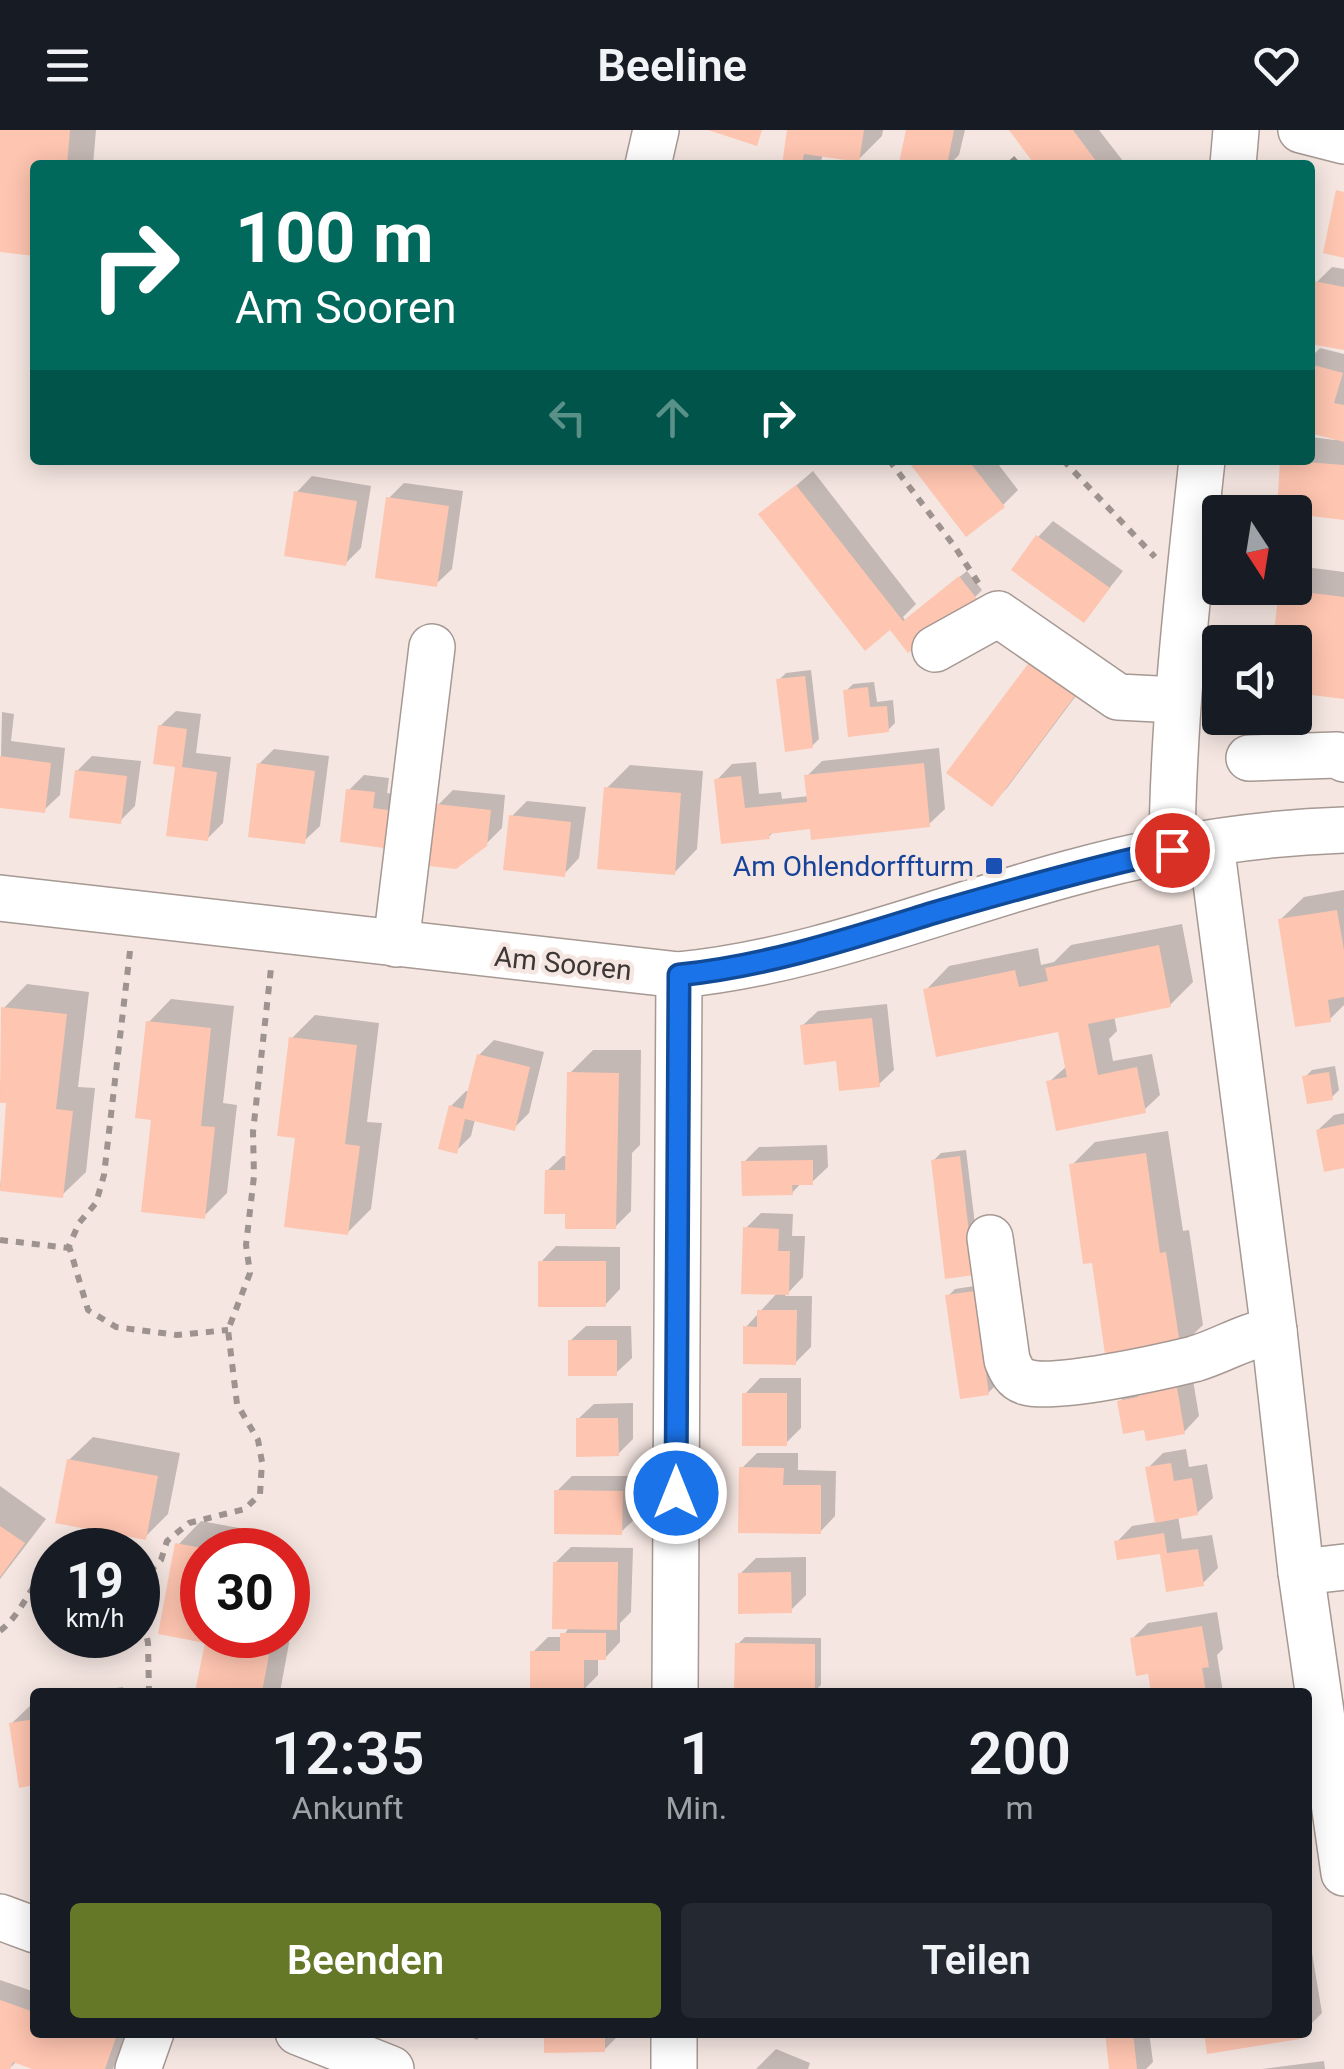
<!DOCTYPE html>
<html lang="de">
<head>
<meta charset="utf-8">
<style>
	:root { --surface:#171b24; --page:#242831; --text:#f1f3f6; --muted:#9ea1a6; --accent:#657828 }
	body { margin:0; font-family:Roboto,sans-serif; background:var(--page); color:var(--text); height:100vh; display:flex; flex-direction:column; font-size:38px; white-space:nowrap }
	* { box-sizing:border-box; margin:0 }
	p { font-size:32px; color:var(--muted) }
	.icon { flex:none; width:55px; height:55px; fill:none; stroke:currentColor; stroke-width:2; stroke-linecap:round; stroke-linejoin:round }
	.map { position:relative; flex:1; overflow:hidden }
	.details { position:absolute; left:30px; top:1558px; width:1282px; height:350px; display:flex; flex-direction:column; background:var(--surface); border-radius:10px; box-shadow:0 5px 25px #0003 }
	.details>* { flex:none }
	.top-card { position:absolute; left:30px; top:30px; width:1285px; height:305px; border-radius:10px; box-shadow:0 5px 25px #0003; background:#00695c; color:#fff; overflow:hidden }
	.needle { width:65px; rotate:168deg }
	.fabs { position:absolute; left:1202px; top:365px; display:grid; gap:20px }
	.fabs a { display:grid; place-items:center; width:110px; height:110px; border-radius:10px; background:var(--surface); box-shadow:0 5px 25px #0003; font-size:50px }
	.speed { position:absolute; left:30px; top:1398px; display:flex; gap:20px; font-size:50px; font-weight:700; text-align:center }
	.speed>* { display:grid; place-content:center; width:130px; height:130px; border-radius:50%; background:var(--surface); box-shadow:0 5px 25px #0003; line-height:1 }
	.speed small { font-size:25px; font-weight:400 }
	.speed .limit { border:15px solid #d22; background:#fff; color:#111 }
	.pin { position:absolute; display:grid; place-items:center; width:85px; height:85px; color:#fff; margin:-42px; border:5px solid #fff; border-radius:50%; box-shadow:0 2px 10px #0007 }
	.me { position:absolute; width:110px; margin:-55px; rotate:0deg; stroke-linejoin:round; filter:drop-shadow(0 0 8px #0008) }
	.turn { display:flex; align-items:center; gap:35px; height:210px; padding:0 40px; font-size:45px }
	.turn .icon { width:130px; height:130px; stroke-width:2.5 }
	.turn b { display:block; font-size:70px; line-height:85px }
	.lanes { display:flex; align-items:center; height:95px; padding:0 40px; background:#0003; justify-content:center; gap:50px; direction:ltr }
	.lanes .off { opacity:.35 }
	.eta { display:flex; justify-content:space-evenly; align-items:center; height:170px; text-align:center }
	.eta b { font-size:60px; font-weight:600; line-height:70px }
	.cta { display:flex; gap:20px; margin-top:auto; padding:20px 40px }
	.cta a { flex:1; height:115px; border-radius:10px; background:var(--accent); color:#fff; font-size:40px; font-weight:600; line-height:115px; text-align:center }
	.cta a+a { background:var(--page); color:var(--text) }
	header { display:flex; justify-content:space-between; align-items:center; height:130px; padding:0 40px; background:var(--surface); font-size:45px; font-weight:600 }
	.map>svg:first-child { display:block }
	.shadow { fill:#0003 }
	.building { fill:#fec5b0 }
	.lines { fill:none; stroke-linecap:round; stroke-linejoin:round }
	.minor-casing { stroke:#a69893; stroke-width:48 }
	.path { stroke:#9e938f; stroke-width:6; stroke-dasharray:8 8; stroke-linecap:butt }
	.minor { stroke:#fff; stroke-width:45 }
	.route-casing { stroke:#114b97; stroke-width:25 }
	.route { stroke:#1a73e8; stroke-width:18 }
	.transit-dot { fill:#1a4fb4; stroke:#f5e6e1; stroke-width:4 }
	.labels { text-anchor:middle; stroke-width:9; stroke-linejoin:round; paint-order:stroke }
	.transit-label { font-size:28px; fill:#164399; stroke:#f5e6e1; text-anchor:end }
	.street-label { font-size:28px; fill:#3d3735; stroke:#f5e6e1 }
</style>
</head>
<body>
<header><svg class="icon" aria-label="menu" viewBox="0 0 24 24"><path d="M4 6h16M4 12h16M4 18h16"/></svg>Beeline<svg class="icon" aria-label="heart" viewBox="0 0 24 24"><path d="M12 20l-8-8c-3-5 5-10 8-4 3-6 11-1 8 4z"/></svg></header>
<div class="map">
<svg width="1344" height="1939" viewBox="0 0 1344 1939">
	<rect width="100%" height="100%" fill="#f5e6e1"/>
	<g class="shadow">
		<polygon points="0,0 96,0 93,35 35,35 35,123 0,120"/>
		<polygon points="789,0 883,0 882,6 859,29 823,24 820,35 785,35"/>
		<polygon points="909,0 965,0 959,25 949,35 902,31"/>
		<polygon points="1012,0 1099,0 1126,35 1039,35"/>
		<polygon points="1332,137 1344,139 1344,218 1310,211 1310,187 1317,152"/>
		<polygon points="1320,218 1344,224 1344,388 1283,330 1310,330 1310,307 1335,310 1335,307 1310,300 1310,228"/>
		<polygon points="910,330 995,330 1018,360 1003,375"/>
		<polygon points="813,341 916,474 903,487 905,490 967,441 982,460 975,467 891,497 762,385"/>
		<polygon points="312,346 371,356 361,418 346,433 297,362"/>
		<polygon points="404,353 463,361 452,439 436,454 389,368"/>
		<polygon points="1053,391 1123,441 1084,490 1038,407"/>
		<polygon points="1305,437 1344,442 1344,567 1295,561 1295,512 1275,512 1282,460 1295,458 1295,447"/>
		<polygon points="1033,531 1090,547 1007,658 991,674"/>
		<polygon points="811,540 819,609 812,616 779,550 786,543"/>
		<polygon points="874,552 877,572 893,570 895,593 888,600 846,561 853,554"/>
		<polygon points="176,581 201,584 196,623 231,627 223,693 207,709 160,596"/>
		<polygon points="2,582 14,584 11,611 65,618 60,665 44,680 0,675"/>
		<polygon points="939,618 945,679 929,694 812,693 775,701 768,707 717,650 732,634 756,632 759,664 781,662 782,669 809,666 807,646 822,631"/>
		<polygon points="274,619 329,626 320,696 304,711 259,634"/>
		<polygon points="92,626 141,631 135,676 120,691 77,641"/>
		<polygon points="630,635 703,641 697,719 674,743 607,658"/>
		<polygon points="364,645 389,648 387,663 409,666 390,716 349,660"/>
		<polygon points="453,660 505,665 502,698 486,714 438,675"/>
		<polygon points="527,671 586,677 579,728 564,744 512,686"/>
		<polygon points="1344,760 1344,875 1330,889 1280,790 1304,767"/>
		<polygon points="1182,794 1193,852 1170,875 1114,886 1117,901 1109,909 1113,931 1152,924 1160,965 1144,980 1049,952 1067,936 1060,900 926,860 949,836 1038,818 1041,835 1054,832 1071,815"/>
		<polygon points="27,854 89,862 78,957 95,958 86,1042 62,1065 0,1058 9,971 0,970 4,878"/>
		<polygon points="171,869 234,876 223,973 237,975 227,1063 204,1086 154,988 148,893"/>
		<polygon points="887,874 894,940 878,955 838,929 802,896 818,881"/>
		<polygon points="315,885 379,893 367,992 382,993 371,1079 348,1102 298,1006 292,908"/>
		<polygon points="494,910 544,922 529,983 514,998 475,989 471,1006 456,1021 451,976 466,961 470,962 479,925"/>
		<polygon points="593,920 641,920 640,1015 632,1023 631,1081 615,1097 568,1082 547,1041 563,1026 568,1026 570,943"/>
		<polygon points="1335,936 1339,960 1332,967 1305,947 1312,940"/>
		<polygon points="1344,983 1344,1035 1318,1000 1334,985"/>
		<polygon points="1168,1001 1183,1101 1189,1100 1203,1195 1179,1218 1094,1130 1072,1035 1095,1012"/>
		<polygon points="827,1015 828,1037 812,1052 802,1052 792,1063 744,1032 759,1017"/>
		<polygon points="966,1020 980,1136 934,1030 941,1023"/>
		<polygon points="761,1083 793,1084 792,1106 805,1106 803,1147 785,1166 812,1166 811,1217 795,1233 746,1197 778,1162 745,1099"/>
		<polygon points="556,1116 620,1117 620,1159 605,1175 541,1132"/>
		<polygon points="981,1155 995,1256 988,1263 948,1166 955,1159"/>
		<polygon points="586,1196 631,1196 632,1228 616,1243 570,1211"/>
		<polygon points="1189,1226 1199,1286 1184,1302 1146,1297 1120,1271 1136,1256"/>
		<polygon points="760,1248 801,1248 801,1298 786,1313 745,1264"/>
		<polygon points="633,1273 633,1309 618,1324 578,1289 594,1274"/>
		<polygon points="93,1307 180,1323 168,1384 145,1407 69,1330"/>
		<polygon points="1186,1319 1189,1337 1207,1334 1213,1368 1197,1383 1178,1386 1182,1409 1212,1405 1218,1438 1202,1454 1162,1421 1117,1412 1132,1396 1157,1392 1148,1338 1163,1323"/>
		<polygon points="757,1323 798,1323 798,1340 836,1341 835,1386 820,1402 742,1338"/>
		<polygon points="572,1346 637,1346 637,1387 621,1402 557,1361"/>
		<polygon points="0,1356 46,1389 0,1449"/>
		<polygon points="201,1391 261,1402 258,1420 202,1420 202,1505 288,1505 288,1501 291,1502 280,1562 198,1562 208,1511 161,1502 178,1415"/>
		<polygon points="571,1417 633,1418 631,1482 620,1493 620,1512 605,1528 598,1527 598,1545 583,1560 533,1522 548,1507 563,1507 569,1497 555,1433"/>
		<polygon points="806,1427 806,1465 791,1480 740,1444 756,1428"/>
		<polygon points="1217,1482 1223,1519 1217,1525 1223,1562 1154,1562 1150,1541 1133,1508 1148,1493"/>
		<polygon points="745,1507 821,1508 821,1555 814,1562 737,1562 738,1514"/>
		<polygon points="123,1557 124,1562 88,1562"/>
		<polygon points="35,1571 35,1653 11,1594"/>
		<polygon points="1308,1799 1322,1883 1308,1897"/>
		<polygon points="0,1850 35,1862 35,1902 127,1902 113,1939 39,1939 17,1931 9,1939 0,1937"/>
		<polygon points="460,1902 484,1902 477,1910"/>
		<polygon points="546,1902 620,1902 620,1904 604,1920"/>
		<polygon points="1107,1902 1149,1902 1153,1932 1146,1939 1112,1939"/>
		<polygon points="776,1919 810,1933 808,1939 756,1939"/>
		<polygon points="1324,1931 1325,1939 1262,1939"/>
	</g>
	<g class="building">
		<polygon points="0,0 70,0 67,35 35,35 35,126 0,122"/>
		<polygon points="708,0 762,0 757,16"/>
		<polygon points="787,0 864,0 859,32 804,24 802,35 782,35"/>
		<polygon points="906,0 954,0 947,35 899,33"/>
		<polygon points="1009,0 1073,0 1099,35 1035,35"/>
		<polygon points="1336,60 1344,62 1344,128 1323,123"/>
		<polygon points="1314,151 1344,157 1344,220 1310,214 1310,173"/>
		<polygon points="1310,234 1343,243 1334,273 1344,275 1344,312 1310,303"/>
		<polygon points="907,330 968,330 1005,377 966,407"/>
		<polygon points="1280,330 1344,335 1344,390 1277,382"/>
		<polygon points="796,355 903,491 959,446 977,469 908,523 890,500 865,521 758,384"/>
		<polygon points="294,361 357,371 346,436 284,426"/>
		<polygon points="386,367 449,376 437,457 375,448"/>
		<polygon points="1036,405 1110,458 1084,493 1011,440"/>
		<polygon points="1279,459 1344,467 1344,569 1295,563 1295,512 1273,512"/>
		<polygon points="1031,530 1077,563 992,677 946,643"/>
		<polygon points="805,546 813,618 785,622 776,549"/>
		<polygon points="868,557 870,577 887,576 889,602 848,607 843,560"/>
		<polygon points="158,595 187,599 182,637 217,642 208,711 166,706 175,637 153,634"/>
		<polygon points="0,626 51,633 45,683 0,678"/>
		<polygon points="257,633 315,641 305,714 248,707"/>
		<polygon points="924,633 930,697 811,710 810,699 769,704 770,709 721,714 714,649 741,646 745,678 807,672 804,645"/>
		<polygon points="75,640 127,646 121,694 69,688"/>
		<polygon points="604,657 681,663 675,745 597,739"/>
		<polygon points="346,659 375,662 373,678 395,681 391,719 340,712"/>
		<polygon points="436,674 491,680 487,716 456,739 429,736"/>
		<polygon points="509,685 571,692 565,747 503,740"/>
		<polygon points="1337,780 1344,820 1344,867 1328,870 1331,892 1295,897 1278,789"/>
		<polygon points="1159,815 1171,877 1088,894 1098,945 1137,937 1146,983 1056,1001 1046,951 1067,947 1058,902 936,927 923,859 1015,840 1019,857 1048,851 1045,838"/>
		<polygon points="1,877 67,884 56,979 73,981 63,1068 0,1061 6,973 0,973"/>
		<polygon points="872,888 880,957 839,961 836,931 804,935 800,895"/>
		<polygon points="146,891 211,898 201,996 215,997 205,1089 141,1082 151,990 135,988"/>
		<polygon points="289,907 357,915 345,1014 360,1016 348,1105 284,1097 295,1008 277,1006"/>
		<polygon points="477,924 530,937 515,1001 465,989 457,1024 438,1019 449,975 463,979"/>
		<polygon points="567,942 619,943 616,1099 565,1099 565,1084 544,1084 545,1040 565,1040"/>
		<polygon points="1329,942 1333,970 1307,974 1302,946"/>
		<polygon points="1344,994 1344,1038 1324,1042 1316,1000"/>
		<polygon points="1146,1023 1160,1123 1166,1122 1181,1221 1106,1231 1092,1133 1083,1134 1069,1034"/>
		<polygon points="960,1026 974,1145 945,1149 931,1030"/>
		<polygon points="813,1030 813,1055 792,1055 793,1065 742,1066 741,1031"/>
		<polygon points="743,1097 779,1099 778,1121 790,1121 789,1165 741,1164"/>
		<rect x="538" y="1131" width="68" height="46"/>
		<polygon points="975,1161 989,1265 960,1269 945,1165"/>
		<polygon points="757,1180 797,1180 796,1235 743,1234 743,1196 757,1197"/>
		<rect x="568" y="1210" width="49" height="36"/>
		<polygon points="1174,1240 1185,1304 1146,1311 1144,1300 1123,1304 1117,1271 1138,1267 1135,1247"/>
		<rect x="742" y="1263" width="45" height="53"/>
		<polygon points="576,1288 618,1288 619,1326 576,1327"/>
		<polygon points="67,1329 158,1346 146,1410 55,1393"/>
		<polygon points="1171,1333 1174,1351 1192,1348 1198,1385 1155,1393 1145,1337"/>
		<polygon points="739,1337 784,1338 783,1355 821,1355 821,1404 738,1403"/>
		<polygon points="554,1360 623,1361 622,1405 554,1404"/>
		<polygon points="0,1396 25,1413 0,1447"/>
		<polygon points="1164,1403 1167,1423 1198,1419 1204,1456 1166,1462 1160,1424 1117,1430 1114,1411"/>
		<polygon points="175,1413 202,1418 202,1505 225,1505 223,1516 269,1525 262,1562 195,1562 205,1513 158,1504"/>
		<polygon points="553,1432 618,1432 617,1500 552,1499"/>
		<polygon points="791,1442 792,1483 738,1484 738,1443"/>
		<polygon points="1202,1496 1209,1537 1202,1538 1206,1562 1151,1562 1148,1544 1136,1546 1130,1508"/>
		<polygon points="560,1503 606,1503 606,1530 584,1530 584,1562 530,1562 530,1521 560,1521"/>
		<polygon points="735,1513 815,1514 815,1562 734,1562"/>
		<polygon points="35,1589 35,1655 19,1658 9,1593"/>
		<polygon points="0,1870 31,1881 35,1871 35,1902 118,1902 105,1939 32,1939 13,1932 10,1939 0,1939"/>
		<polygon points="544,1902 605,1902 605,1922 544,1923"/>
		<polygon points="1105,1902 1133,1902 1137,1939 1109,1939"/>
		<polygon points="1204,1902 1299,1902 1300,1909 1207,1924"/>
	</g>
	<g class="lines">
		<g class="minor-casing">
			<g id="minor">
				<polyline points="1301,0 1344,11"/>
				<polyline points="648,35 656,0"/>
				<polyline points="1233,35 1236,0"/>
				<polyline points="935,519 998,484 1118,567 1177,570"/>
				<polyline points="1249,628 1337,625 1344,629"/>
				<polyline points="1211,714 1274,1201 1301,1442 1344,1743"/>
				<path d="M1172,719C1173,589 1188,460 1202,330"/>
				<path d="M0,768L679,845C812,832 938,779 1067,744C1156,719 1252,703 1344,700"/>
				<polyline points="396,814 432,517"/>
				<path d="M990,1108L1007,1230C1011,1240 1015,1249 1026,1252C1055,1261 1161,1237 1194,1229C1222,1221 1245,1205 1274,1201"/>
				<polyline points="1301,1442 1344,1437"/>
				<polyline points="675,1562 679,845"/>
				<polyline points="0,1787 35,1800"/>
				<polyline points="298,1902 391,1939"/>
				<polyline points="138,1939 151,1902"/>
				<polyline points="674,1939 674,1902"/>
			</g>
		</g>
		<g class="path">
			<polyline points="1012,28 1018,35"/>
			<polyline points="889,330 955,417 979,454"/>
			<polyline points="1063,330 1155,427"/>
			<polyline points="130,821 104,1045 96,1073 79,1093 69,1116 88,1180 116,1197 177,1205 228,1200"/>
			<polyline points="0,1110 69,1118"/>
			<polyline points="138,1453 161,1430 167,1411 189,1393 245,1379 260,1364 262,1332 258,1310 237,1274 228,1200 250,1143 246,1115 254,1046 253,1002 271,838"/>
			<polyline points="138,1461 148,1513 149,1562"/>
			<path d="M0,1501C25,1481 28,1455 52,1437"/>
		</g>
		<use href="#minor" class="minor"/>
	</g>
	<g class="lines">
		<g class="route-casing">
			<path id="route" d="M676,1363L679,845C767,836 849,809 933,783C1012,760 1091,738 1172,720"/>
		</g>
		<use href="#route" class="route"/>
	</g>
	<rect class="transit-dot" x="984" y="726" width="20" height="20" rx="5"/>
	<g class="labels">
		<g class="transit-label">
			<text x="974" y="746">Am Ohlendorffturm</text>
		</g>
		<g class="street-label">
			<text transform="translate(563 833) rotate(6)" y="10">Am Sooren</text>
		</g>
	</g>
</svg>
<div class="fabs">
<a><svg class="needle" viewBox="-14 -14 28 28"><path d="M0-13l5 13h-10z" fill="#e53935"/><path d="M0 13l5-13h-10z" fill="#9ea1a6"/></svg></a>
<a><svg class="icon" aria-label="sound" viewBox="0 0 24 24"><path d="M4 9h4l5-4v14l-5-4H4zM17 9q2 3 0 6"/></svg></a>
</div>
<div class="speed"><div>19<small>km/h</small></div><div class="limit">30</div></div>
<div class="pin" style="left:1172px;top:720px;background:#d93025"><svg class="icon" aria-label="arrive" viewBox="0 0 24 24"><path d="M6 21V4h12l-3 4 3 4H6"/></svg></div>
<svg class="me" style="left:676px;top:1363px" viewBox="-20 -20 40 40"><circle r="17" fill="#1a73e8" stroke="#fff" stroke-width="3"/><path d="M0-11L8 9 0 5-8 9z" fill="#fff"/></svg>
<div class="top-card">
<div class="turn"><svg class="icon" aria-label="right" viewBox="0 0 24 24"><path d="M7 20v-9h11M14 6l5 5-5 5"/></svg><div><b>100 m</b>Am Sooren</div></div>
<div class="lanes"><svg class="icon off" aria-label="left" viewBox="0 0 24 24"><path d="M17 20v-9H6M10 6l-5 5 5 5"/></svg><svg class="icon off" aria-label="ahead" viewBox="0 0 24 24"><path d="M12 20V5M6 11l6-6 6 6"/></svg><svg class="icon" aria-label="right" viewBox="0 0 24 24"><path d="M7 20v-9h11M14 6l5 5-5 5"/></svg></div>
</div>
<section class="details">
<div class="eta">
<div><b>12:35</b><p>Ankunft</p></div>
<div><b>1</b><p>Min.</p></div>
<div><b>200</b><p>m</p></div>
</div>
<div class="cta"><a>Beenden</a><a>Teilen</a></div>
</section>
</div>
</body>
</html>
